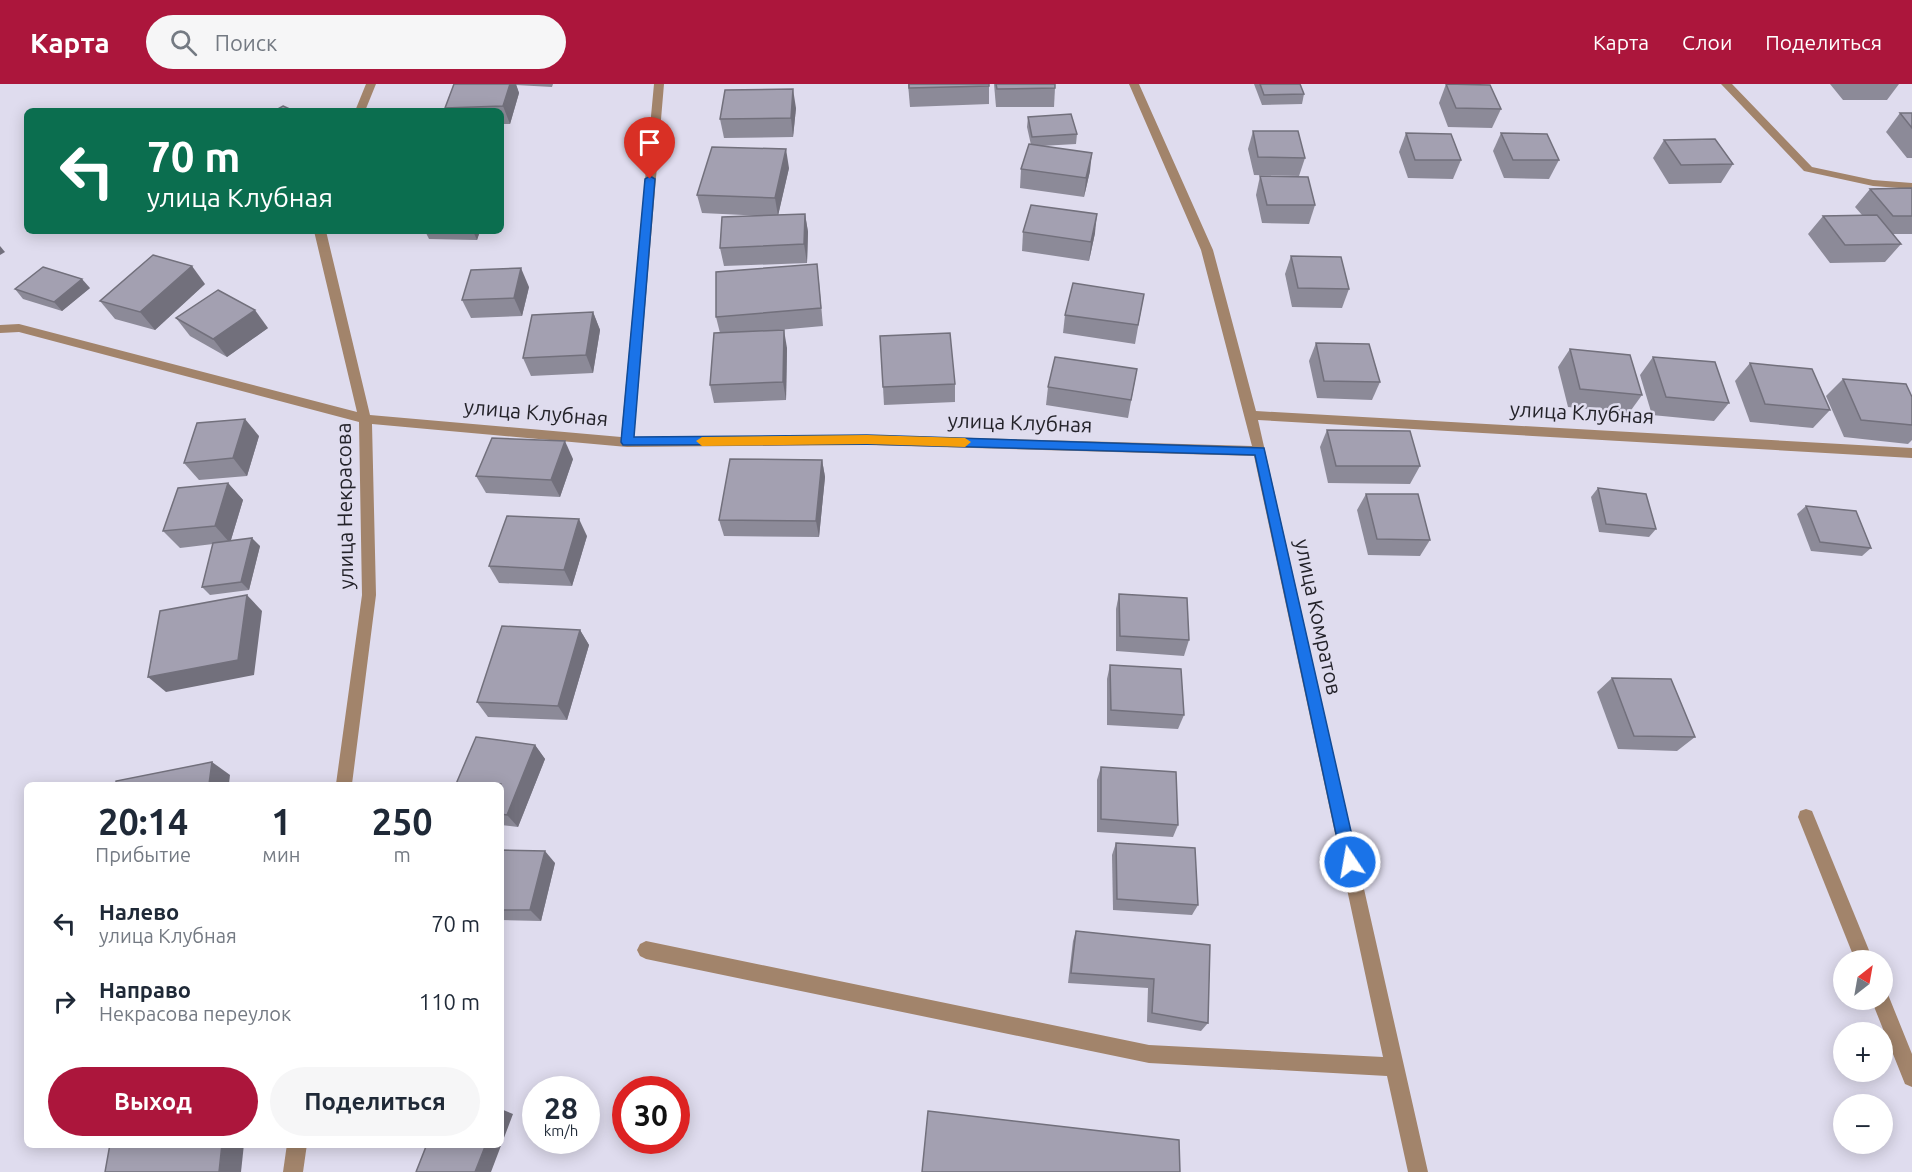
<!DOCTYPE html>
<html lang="ru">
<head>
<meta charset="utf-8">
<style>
	:root { --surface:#fff; --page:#f6f6f7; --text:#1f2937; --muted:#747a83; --accent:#ac163c }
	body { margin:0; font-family:Ubuntu,sans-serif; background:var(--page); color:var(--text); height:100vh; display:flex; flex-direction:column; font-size:22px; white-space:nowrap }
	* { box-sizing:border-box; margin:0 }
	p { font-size:20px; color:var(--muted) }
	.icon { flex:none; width:33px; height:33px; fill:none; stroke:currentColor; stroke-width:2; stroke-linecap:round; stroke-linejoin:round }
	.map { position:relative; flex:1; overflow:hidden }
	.panel { position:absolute; left:24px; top:698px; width:480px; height:366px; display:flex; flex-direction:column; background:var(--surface); border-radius:9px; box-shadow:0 3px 15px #0003 }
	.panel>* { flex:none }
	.hud { position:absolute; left:24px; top:24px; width:480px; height:126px; border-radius:9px; box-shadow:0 3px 15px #0003; background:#0b6e4f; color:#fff; overflow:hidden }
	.needle { width:39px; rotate:31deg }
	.buttons { position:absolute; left:1833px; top:866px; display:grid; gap:12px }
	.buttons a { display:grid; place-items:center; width:60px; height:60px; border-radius:50%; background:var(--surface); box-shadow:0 3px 15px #0003; font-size:30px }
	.speed { position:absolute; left:522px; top:992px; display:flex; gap:12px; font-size:30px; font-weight:700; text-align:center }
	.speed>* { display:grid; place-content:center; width:78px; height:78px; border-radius:50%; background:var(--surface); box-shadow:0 3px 15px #0003; line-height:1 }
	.speed small { font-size:15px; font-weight:400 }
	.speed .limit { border:9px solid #d22; background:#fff; color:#111 }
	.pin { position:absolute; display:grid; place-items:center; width:51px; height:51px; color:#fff; margin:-62px -26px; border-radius:50% 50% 50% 0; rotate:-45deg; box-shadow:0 0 6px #0007 }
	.pin .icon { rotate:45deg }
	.me { position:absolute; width:66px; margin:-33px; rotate:348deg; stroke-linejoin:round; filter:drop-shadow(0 0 4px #0008) }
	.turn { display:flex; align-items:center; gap:21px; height:126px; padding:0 24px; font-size:27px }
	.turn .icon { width:78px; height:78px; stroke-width:2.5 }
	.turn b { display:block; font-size:42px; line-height:51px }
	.eta { display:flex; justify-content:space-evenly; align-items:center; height:102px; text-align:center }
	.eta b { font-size:36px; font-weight:600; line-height:42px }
	.cta { display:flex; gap:12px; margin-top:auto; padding:12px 24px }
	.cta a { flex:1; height:69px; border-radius:36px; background:var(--accent); color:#fff; font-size:24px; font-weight:600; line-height:69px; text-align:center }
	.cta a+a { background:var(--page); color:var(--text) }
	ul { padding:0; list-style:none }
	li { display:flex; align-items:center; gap:18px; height:78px; padding:0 24px }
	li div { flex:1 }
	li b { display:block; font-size:22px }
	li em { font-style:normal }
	header { display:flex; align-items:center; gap:36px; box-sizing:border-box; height:84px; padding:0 30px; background:var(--accent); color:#fff }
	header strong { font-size:28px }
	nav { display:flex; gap:33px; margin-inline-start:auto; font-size:21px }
	.search { width:420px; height:54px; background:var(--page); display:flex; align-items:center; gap:15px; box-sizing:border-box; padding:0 21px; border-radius:33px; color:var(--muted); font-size:22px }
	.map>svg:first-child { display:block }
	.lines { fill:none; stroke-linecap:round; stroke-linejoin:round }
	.minor { fill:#a2846b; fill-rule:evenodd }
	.wall { fill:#8c8a98 }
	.shaded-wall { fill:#72707c }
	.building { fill:#a3a0b1; stroke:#72707c; stroke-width:1.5 }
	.route { fill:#1a73e8; stroke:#114b97; stroke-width:1.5 }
	.slow { fill:#f59e0b }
	.labels { text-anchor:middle; stroke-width:5; stroke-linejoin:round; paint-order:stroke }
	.street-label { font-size:21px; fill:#24232a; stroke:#dfdcee }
</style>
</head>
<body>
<header>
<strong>Карта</strong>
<div class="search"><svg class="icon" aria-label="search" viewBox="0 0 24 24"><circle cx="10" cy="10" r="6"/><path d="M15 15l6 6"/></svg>Поиск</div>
<nav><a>Карта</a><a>Слои</a><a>Поделиться</a></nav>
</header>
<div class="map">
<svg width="1912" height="1088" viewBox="0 0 1912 1088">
	<rect width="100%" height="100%" fill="#dfdcee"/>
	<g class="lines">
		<g class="minor">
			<polygon points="366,0 376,0 365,27 355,27"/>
			<polygon points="654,0 664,0 634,353 867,351 1252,362 1201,166 1129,0 1139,0 1213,166 1256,327 1912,364 1912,374 1258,336 1428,1088 1408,1088 1387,992 1149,979 646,875 640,872 637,866 640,860 646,857 1149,961 1383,973 1254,372 867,361 627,363 372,340 376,511 352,700 336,700 362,511 359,338 19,248 0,249 0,241 19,240 357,328 314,147 326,147 370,331 621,353"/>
			<polygon points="1721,0 1732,0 1812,83 1873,96 1912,99 1912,105 1873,102 1804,87"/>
			<polygon points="1806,725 1812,727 1873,876 1855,876 1798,733 1800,727"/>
			<polygon points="1882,907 1887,908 1912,970 1912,1003 1905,1000 1871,915 1882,915"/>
			<polygon points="287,1060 307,1060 303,1088 283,1088"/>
		</g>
	</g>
	<g class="wall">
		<polygon points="454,0 553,0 552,3 516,1 519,9 510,40 501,40 501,27 446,27 445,24"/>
		<polygon points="908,0 989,0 989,20 910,23"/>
		<polygon points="994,0 1055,0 1055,4 1054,23 996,23"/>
		<polygon points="1254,0 1300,0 1304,10 1302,20 1262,21"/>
		<polygon points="1446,0 1501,25 1492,44 1448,43 1439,19"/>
		<polygon points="1830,0 1899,0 1887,16 1843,16"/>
		<polygon points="796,24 793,53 724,54 720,35"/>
		<polygon points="1900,29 1912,29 1912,74 1907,74 1886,48"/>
		<polygon points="1028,33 1077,50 1076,60 1041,62 1090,87 1084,113 1020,104 1021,85 1031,61 1027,43"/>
		<polygon points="1253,47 1305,74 1299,92 1254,91 1248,65"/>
		<polygon points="1406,49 1461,76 1453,95 1408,94 1399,68"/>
		<polygon points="1501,49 1559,76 1549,95 1504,94 1493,67"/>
		<polygon points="1664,56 1733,80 1721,99 1669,100 1653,74"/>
		<polygon points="789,84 778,131 805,130 808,148 807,179 724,182 720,164 765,132 702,129 697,111"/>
		<polygon points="1260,92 1315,121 1309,140 1262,139 1256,111"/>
		<polygon points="1912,104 1912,150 1893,150 1901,160 1885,178 1830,179 1808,150 1823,132 1862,131 1855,123 1870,105"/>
		<polygon points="425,147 480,147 477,156 429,155"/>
		<polygon points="1023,148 1095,149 1089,177 1022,167"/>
		<polygon points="1291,172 1349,205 1342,224 1292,223 1285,190"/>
		<polygon points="819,198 823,242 767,247 787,264 786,316 714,319 710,301 720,249 716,233"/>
		<polygon points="205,200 155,246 115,235 100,217"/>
		<polygon points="529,203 522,232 471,234 462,216"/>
		<polygon points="90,204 62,227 23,215 15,205"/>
		<polygon points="1144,210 1135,260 1063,249 1065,231"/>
		<polygon points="593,228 600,246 593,289 531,292 523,274"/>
		<polygon points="176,234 268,244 227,273 190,252"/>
		<polygon points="1316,259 1380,298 1372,316 1317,314 1309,277"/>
		<polygon points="1570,265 1642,311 1629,329 1568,323 1558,283"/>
		<polygon points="1653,273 1729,319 1714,337 1652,331 1640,291"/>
		<polygon points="1750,279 1830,326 1813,344 1750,338 1735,297"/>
		<polygon points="1137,285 1128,334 1046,321 1048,303"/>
		<polygon points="1843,295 1912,313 1912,356 1908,360 1844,353 1826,312"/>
		<polygon points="955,300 955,318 884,321 883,303"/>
		<polygon points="1327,346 1420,382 1410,400 1328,399 1320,363"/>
		<polygon points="259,352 247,392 199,396 184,379"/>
		<polygon points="573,375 560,413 486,409 476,392"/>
		<polygon points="822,376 825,393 819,453 724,452 719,436"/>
		<polygon points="228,399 243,416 231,456 260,462 249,506 210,511 202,503 213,460 180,464 163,447"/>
		<polygon points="1598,404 1656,445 1649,453 1599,448 1591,413"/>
		<polygon points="1366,410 1430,456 1420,472 1368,471 1357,426"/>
		<polygon points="1806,422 1871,464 1862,472 1811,467 1797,430"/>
		<polygon points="587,452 572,502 499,499 489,482"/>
		<polygon points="1119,510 1189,556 1184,572 1116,567 1116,525"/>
		<polygon points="580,546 589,561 567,636 488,633 477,618"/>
		<polygon points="1110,581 1184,631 1178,645 1107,641 1107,595"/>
		<polygon points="1612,594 1695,653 1677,667 1618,665 1597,608"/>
		<polygon points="535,661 545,675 518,743 501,741 501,700"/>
		<polygon points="1101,683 1178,741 1173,753 1097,748 1097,696"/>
		<polygon points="1116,759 1198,821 1192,831 1113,826 1112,771"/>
		<polygon points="501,766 555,779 541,837 501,836"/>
		<polygon points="1076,847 1210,861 1208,939 1201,947 1147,938 1148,904 1068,899 1073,857"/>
	</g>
	<g class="shaded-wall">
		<polygon points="510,0 516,0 519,9 510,40 503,22"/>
		<polygon points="793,5 796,24 793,53 791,34"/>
		<polygon points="786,65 789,84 778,132 775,114"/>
		<polygon points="1092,69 1090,87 1084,113 1086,94"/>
		<polygon points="805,130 808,148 807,179 804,160"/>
		<polygon points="1097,130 1095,149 1089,177 1091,158"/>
		<polygon points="473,147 480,147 477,156"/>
		<polygon points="0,162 5,168 0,171"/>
		<polygon points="192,182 205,200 155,246 140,228"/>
		<polygon points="521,184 529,203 522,232 514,214"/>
		<polygon points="82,195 90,204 62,227 54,218"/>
		<polygon points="255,226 268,244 227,273 213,255"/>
		<polygon points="593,228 600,246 593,289 586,271"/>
		<polygon points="784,246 787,264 786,316 783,298"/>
		<polygon points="245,335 259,352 247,392 233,374"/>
		<polygon points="565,357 573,375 560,413 551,396"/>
		<polygon points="822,376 825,393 819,453 816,437"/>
		<polygon points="228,399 243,416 230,459 215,442"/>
		<polygon points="579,435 587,452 572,502 564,486"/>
		<polygon points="252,454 260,462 249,506 241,498"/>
		<polygon points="247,511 262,527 254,591 166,608 148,593"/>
		<polygon points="580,546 589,561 567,636 558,622"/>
		<polygon points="535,661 545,675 518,743 507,731"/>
		<polygon points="212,678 230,691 229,700 209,700"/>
		<polygon points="545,767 555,779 541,837 530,826"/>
		<polygon points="501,1025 513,1030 491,1088 475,1088 486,1060 501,1060"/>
		<polygon points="222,1060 244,1060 241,1088 219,1088"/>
	</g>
	<g class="building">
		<polygon points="454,0 510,0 503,22 445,24"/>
		<polygon points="909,0 989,0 989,2 909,4"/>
		<polygon points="996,0 1055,0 1055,4 997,5"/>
		<polygon points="1260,0 1300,0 1304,10 1264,11"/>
		<polygon points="1446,0 1490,1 1501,25 1456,24"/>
		<polygon points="793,5 791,34 720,35 725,6"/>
		<polygon points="283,22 294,27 274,27"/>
		<polygon points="1900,29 1912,29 1912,44"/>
		<polygon points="1071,30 1077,50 1032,53 1028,33"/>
		<polygon points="1253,47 1298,47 1305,74 1258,73"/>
		<polygon points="1406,49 1451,50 1461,76 1415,76"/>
		<polygon points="1501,49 1547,50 1559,76 1513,76"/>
		<polygon points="1715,55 1733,80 1681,81 1664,56"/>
		<polygon points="1029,60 1092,69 1086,94 1021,85"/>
		<polygon points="712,63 786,65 775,114 697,111"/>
		<polygon points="1260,92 1308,93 1315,121 1267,121"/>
		<polygon points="1912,104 1912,132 1893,132 1870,105"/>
		<polygon points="1031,121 1097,130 1091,158 1023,148"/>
		<polygon points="805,130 804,160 720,164 722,133"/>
		<polygon points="1877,131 1901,160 1845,161 1823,132"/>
		<polygon points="153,171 192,182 140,228 100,217"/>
		<polygon points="1291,172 1341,173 1349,205 1298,204"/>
		<polygon points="817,180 821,224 716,233 716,188"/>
		<polygon points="43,183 82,195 54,218 15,205"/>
		<polygon points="521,184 514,214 462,216 471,186"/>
		<polygon points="1073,199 1144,210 1138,241 1065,231"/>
		<polygon points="218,206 255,226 213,255 176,234"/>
		<polygon points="593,228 586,271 523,274 532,231"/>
		<polygon points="784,246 783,298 710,301 714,249"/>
		<polygon points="950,249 955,300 883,303 880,252"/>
		<polygon points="1316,259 1369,260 1380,298 1324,297"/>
		<polygon points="1570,265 1630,271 1642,311 1580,305"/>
		<polygon points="1055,273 1137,285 1131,316 1048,303"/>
		<polygon points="1653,273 1715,278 1729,319 1666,313"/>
		<polygon points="1750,279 1812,285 1830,326 1765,320"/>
		<polygon points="1843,295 1906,300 1912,313 1912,341 1861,336"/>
		<polygon points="245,335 233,374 184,379 197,339"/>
		<polygon points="1327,346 1410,347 1420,382 1336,382"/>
		<polygon points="492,354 565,357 551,396 476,392"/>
		<polygon points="730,375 822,376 816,437 719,436"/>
		<polygon points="228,399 215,442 163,447 178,404"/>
		<polygon points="1598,404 1646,410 1656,445 1606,440"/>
		<polygon points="1366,410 1418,410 1430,456 1377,455"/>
		<polygon points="1806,422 1856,427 1871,464 1820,458"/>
		<polygon points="507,432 579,435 564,486 489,482"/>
		<polygon points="252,454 241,498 202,503 213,459"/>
		<polygon points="1119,510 1187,514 1189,556 1120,552"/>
		<polygon points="247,511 238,576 148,593 160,527"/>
		<polygon points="502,542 580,546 558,622 477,618"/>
		<polygon points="1110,581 1181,585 1184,631 1111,626"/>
		<polygon points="1612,594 1671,595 1695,653 1634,652"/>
		<polygon points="476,653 535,661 507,731 501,730 501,700 456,700"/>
		<polygon points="212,678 209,700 116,700 116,697"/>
		<polygon points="1101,683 1176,688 1178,741 1101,735"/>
		<polygon points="1116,759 1195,764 1198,821 1117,815"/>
		<polygon points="501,766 545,767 530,826 501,826"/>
		<polygon points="1076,847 1210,861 1208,939 1152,929 1154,895 1071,889"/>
		<polygon points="928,1027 1179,1056 1180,1088 922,1088"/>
		<polygon points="110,1060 222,1060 219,1088 105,1088"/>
		<polygon points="427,1060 486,1060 475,1088 416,1088"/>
	</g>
	<polygon class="route" points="650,92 655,95 634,353 867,351 1264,364 1358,778 1355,783 1350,785 1344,783 1342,778 1255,371 867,360 623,361 621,358 645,95"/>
	<polygon class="slow" points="867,351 965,354 971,358 965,363 867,360 702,362 696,357 702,353"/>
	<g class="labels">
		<g class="street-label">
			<text transform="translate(536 329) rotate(5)" y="7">улица Клубная</text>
			<text transform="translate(1582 329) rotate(3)" y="7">улица Клубная</text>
			<text transform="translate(1020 339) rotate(2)" y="7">улица Клубная</text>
			<text transform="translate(345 422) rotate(-91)" y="7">улица Некрасова</text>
			<text transform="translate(1318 533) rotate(78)" y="7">улица Комратов</text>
		</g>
	</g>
</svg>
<div class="buttons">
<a><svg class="needle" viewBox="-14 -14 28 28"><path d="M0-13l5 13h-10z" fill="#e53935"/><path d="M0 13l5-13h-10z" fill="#747a83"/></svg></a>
<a>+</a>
<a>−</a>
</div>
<div class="speed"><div>28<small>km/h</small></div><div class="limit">30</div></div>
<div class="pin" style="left:650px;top:95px;background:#d93025"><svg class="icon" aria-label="arrive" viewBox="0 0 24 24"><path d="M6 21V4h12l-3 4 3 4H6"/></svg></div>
<svg class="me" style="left:1350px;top:778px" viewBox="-20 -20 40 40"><circle r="17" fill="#1a73e8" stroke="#fff" stroke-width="3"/><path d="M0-11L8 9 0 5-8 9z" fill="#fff"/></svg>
<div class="hud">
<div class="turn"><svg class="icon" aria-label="left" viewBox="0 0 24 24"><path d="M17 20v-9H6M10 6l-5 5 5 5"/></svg><div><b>70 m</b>улица Клубная</div></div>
</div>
<section class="panel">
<div class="eta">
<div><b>20:14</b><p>Прибытие</p></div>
<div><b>1</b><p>мин</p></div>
<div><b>250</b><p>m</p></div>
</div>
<ul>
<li><svg class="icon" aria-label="left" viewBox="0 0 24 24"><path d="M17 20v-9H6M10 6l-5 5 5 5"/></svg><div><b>Налево</b><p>улица Клубная</p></div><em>70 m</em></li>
<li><svg class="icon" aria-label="right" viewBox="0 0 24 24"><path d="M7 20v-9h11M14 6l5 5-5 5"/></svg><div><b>Направо</b><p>Некрасова переулок</p></div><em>110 m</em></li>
</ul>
<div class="cta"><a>Выход</a><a>Поделиться</a></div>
</section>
</div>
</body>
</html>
